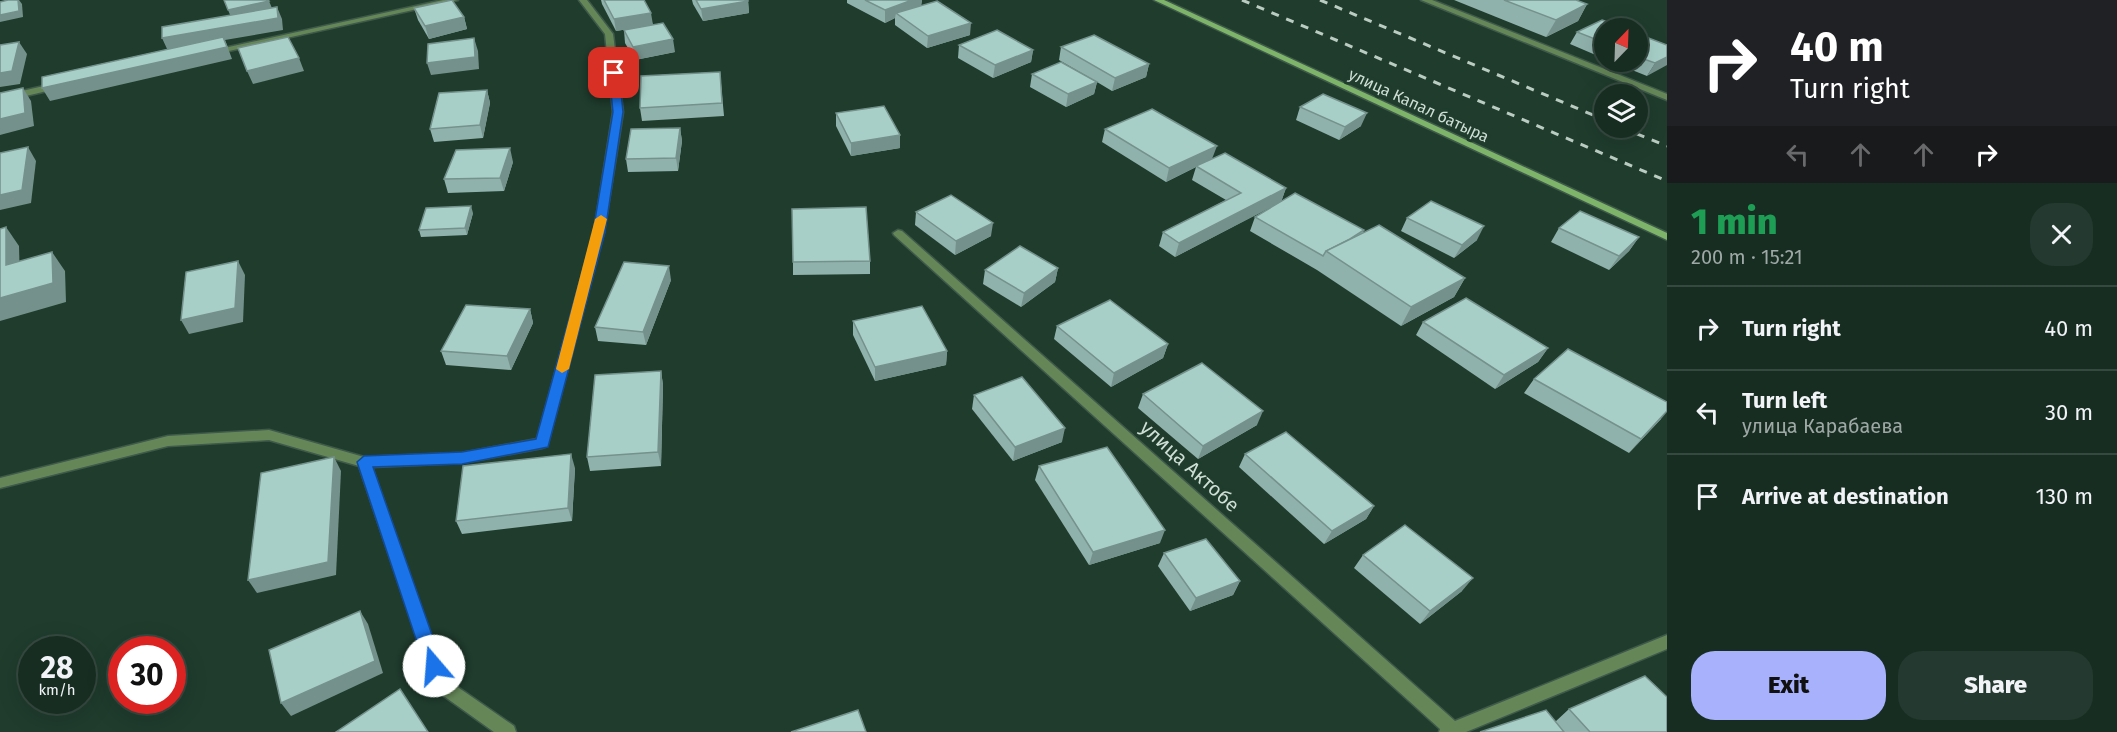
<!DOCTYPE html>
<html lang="en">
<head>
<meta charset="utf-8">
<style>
	:root { --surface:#172d22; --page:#24392f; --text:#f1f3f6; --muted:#9ea8a5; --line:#364940; --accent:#a7b1fc }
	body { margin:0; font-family:"Fira Sans",sans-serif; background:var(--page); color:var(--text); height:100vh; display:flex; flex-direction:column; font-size:22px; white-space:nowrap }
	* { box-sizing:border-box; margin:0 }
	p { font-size:20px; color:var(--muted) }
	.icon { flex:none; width:33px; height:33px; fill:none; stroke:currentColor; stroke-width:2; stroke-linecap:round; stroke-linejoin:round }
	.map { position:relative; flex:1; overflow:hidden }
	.sheet { display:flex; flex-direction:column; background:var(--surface); width:450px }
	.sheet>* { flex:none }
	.banner { background:#202124; color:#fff; overflow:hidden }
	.needle { width:39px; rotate:23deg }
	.tools { position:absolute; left:1594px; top:18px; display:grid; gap:12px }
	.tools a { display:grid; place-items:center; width:54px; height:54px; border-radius:50%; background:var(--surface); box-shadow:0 6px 24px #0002,0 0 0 2px var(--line); font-size:30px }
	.speed { position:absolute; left:18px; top:636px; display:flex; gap:12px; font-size:30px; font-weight:700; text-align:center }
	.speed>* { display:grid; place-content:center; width:78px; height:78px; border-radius:50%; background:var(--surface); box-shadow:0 6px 24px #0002,0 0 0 2px var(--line); line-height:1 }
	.speed small { font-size:15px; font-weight:400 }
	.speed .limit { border:9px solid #d22; background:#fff; color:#111 }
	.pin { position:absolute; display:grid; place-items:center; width:51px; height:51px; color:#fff; margin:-26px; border-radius:12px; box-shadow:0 3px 9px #0006 }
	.me { position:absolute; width:66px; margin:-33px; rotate:342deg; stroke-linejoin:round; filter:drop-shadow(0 0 4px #0008) }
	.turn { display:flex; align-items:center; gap:21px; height:126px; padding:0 24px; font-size:27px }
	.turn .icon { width:78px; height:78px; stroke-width:2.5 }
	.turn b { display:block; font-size:42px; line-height:51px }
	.lanes { display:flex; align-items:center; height:57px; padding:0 24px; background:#0003; justify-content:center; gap:30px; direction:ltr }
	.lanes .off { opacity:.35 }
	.round { display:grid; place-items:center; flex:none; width:63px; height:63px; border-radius:24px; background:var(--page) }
	.overview { display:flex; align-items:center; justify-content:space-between; height:102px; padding:0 24px }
	h1 { font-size:36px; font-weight:800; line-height:45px; color:#1e9e55 }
	.action { display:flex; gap:12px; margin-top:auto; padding:12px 24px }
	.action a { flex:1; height:69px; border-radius:24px; background:var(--accent); color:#111; font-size:24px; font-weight:800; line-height:69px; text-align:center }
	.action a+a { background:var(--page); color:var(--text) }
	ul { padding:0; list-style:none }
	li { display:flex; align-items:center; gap:18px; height:84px; padding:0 24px; border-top:2px solid var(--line) }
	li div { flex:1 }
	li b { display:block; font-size:22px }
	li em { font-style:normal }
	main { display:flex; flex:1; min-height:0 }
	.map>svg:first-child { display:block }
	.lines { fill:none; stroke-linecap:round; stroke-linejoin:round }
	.street-casing { stroke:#3f594b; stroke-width:3 }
	.secondary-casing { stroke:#3f594b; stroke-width:3 }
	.street { fill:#658758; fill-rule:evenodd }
	.secondary { fill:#7eb469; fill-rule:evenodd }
	.rail { stroke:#bbccc3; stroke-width:3; stroke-dasharray:8 8; stroke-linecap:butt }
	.wall { fill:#90b2ac }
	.shaded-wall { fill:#75918c }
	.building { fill:#a7cfc8; stroke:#75918c; stroke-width:1.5 }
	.route { fill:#1a73e8; stroke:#114b97; stroke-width:1.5 }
	.slow { fill:#f59e0b }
	.labels { text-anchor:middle; stroke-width:6; stroke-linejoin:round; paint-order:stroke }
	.far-street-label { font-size:16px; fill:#cfdfd6; stroke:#1f3c2d }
	.street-label { font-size:20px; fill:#cfdfd6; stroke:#1f3c2d }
</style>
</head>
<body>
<main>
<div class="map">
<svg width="1667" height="732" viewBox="0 0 1667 732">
	<rect width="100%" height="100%" fill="#1f3c2d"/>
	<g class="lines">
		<g class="street-casing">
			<g id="street">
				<polygon points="443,0 458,0 215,54 211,52 215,50"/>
				<polygon points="579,0 587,0 613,34 623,112 604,232 548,443 547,446 542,448 462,463 372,467 446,679 514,726 516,732 494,732 434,689 359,466 269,440 168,446 0,488 0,478 168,436 269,430 364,457 462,453 537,439 594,232 613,112 605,34"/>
				<polygon points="1421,0 1432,0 1667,94 1667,100"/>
				<polygon points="57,83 61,86 60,88 0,102 0,96"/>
				<polygon points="898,230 902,231 1455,721 1667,635 1667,649 1466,732 1439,732 1440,729 894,235 893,233"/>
			</g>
		</g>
		<g class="secondary-casing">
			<polygon id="secondary" points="1154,0 1164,0 1667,233 1667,240"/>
		</g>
		<use href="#street" class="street"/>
		<use href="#secondary" class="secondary"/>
		<g class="rail">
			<polyline points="1242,0 1667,181"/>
			<polyline points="1320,0 1605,120"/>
			<polyline points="1622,128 1667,146"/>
		</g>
	</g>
	<g class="wall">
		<polygon points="601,0 644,0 653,25 616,31 602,4"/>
		<polygon points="692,0 748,0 749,13 703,21 693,4"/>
		<polygon points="847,0 922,0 921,5 970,35 927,48 895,25 895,18 885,23 847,3"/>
		<polygon points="1454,0 1576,0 1587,4 1578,21 1546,37"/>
		<polygon points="414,8 464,17 467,29 429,39 418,20"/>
		<polygon points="1605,28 1605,59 1570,44 1577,32"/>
		<polygon points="624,30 675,52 635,60 625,43"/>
		<polygon points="1638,34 1667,45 1647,76 1612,62 1638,62"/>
		<polygon points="959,45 1033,50 1031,62 993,78 958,58"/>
		<polygon points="1061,47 1149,64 1146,77 1112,91 1097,82 1094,94 1066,107 1030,87 1032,74 1097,82 1059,60"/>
		<polygon points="720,72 724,116 642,121 640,108"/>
		<polygon points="487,90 490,103 483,138 434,142 430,129"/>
		<polygon points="1300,107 1361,126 1339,140 1296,120"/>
		<polygon points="836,113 900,135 900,148 851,156 836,126"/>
		<polygon points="680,128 682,141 678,171 628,172 626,159"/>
		<polygon points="1105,129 1213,159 1286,188 1281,202 1364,230 1363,233 1465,278 1454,297 1401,326 1317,270 1250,231 1255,217 1278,203 1175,257 1159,246 1163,232 1226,200 1192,180 1196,167 1166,182 1102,142"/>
		<polygon points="513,162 504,191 448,193 444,179"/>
		<polygon points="916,212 991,236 955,255 915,225"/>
		<polygon points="473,213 467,235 421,237 419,230"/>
		<polygon points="1407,218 1477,240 1454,258 1401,231"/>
		<polygon points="1559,228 1639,237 1629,251 1609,270 1551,242"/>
		<polygon points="870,261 870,274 793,275 793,262"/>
		<polygon points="1058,268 1055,282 1021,307 983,284 985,270"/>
		<polygon points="671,280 646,345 598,341 595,327"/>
		<polygon points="530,309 533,323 511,370 446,365 441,351"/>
		<polygon points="853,321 947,351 946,365 875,381 853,335"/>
		<polygon points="1423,322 1548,348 1538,362 1495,389 1416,335"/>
		<polygon points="1057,326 1168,344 1163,358 1111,387 1054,339"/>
		<polygon points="661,371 663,385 661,466 590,471 587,457"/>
		<polygon points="1534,379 1661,419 1629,453 1524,393"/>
		<polygon points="1143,394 1257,425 1198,459 1138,408"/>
		<polygon points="974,395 1062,442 1013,461 972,409"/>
		<polygon points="1245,454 1374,506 1366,519 1324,544 1239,467"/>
		<polygon points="1039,466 1160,543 1089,565 1035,480"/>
		<polygon points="575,468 572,521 462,534 456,521"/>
		<polygon points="1164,553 1240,581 1233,595 1190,611 1158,566"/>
		<polygon points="1363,555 1462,591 1420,624 1354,568"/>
		<polygon points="1569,709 1667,732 1480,732 1555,722"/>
	</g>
	<g class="shaded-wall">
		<polygon points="18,0 19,0 22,4 23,17 0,22 0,15"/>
		<polygon points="912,0 922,0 921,8 896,13 895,18 885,23 885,10"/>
		<polygon points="269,1 274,13 233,22 228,10"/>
		<polygon points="748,1 749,13 703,21 701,9"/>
		<polygon points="1587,4 1578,21 1546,37 1556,20"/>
		<polygon points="277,7 282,19 283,30 225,40 232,59 50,101 42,88 168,51 162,38"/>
		<polygon points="651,13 653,25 616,31 614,19"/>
		<polygon points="464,17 467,29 429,39 425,26"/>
		<polygon points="971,23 970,35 927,48 928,36"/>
		<polygon points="474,38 478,51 479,69 431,75 427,63"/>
		<polygon points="673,39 675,52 635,60 633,47"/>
		<polygon points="19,42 27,54 20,84 0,87 0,73"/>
		<polygon points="1033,50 1031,62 993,78 995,65"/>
		<polygon points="1667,57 1667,65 1647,76 1655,63"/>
		<polygon points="299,58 304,71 253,84 247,71"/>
		<polygon points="1149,64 1146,77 1112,91 1115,78"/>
		<polygon points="1097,82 1094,94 1066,107 1068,94"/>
		<polygon points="23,88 31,101 34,126 0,135 0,119"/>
		<polygon points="487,90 490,103 483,138 480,125"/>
		<polygon points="1367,113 1361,126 1339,140 1345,127"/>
		<polygon points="680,128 682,141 678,171 676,158"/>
		<polygon points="900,135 900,148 851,156 851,143"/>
		<polygon points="1217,146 1212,159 1166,182 1169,168"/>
		<polygon points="28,147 36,161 31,203 0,210 0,195"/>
		<polygon points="510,148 513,162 504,191 500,178"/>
		<polygon points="1286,188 1281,202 1175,257 1179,243"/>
		<polygon points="471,206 473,213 467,235 465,228"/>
		<polygon points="993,223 991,236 955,255 956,241"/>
		<polygon points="1484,226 1477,240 1454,258 1462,245"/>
		<polygon points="6,227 19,246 20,284 6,265"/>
		<polygon points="1639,237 1629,251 1609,270 1619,256"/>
		<polygon points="52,252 65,271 66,302 0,321 0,298"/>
		<polygon points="238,261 245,275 243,322 189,334 181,320"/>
		<polygon points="669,266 671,280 646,345 643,332"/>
		<polygon points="1058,268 1055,282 1021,307 1024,293"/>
		<polygon points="1465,278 1454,297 1401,326 1411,307"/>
		<polygon points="530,309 533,323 511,370 507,356"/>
		<polygon points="1168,344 1163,358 1111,387 1114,373"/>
		<polygon points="1548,348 1538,362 1495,389 1504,375"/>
		<polygon points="947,351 946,365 875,381 875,367"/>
		<polygon points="661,371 663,385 661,466 658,452"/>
		<polygon points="1263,411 1257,425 1198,459 1203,446"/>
		<polygon points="1667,412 1661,419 1629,453 1641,439"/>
		<polygon points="1065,428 1062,442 1013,461 1015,447"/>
		<polygon points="571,454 575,468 572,521 568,508"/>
		<polygon points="334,457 341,471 336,575 257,593 248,580"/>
		<polygon points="1374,506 1366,519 1324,544 1332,531"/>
		<polygon points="1165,530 1160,543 1089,565 1093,552"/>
		<polygon points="1473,578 1462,591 1420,624 1430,611"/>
		<polygon points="1240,581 1233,595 1190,611 1196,598"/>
		<polygon points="360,611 368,624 383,673 291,716 281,703"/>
	</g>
	<g class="building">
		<polygon points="8,0 18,0 19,11 0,15 0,2"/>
		<polygon points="224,0 268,0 269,1 228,10"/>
		<polygon points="452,0 464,17 425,26 414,8"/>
		<polygon points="604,0 644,0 651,13 614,19"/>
		<polygon points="696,0 748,0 748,1 701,9"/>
		<polygon points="865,0 912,0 885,10"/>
		<polygon points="1504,0 1576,0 1587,4 1556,20"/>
		<polygon points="937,1 971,23 928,36 896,13"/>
		<polygon points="277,7 278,18 162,38 162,27"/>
		<polygon points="1602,20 1624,28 1605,28 1605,43 1577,32"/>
		<polygon points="663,23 673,39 633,47 624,30"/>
		<polygon points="997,30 1033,50 995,65 959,45"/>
		<polygon points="1638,34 1667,45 1667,57 1655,63 1638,57"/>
		<polygon points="1094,35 1149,64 1115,78 1061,47"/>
		<polygon points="223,37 227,47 42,88 42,77"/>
		<polygon points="288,37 299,58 247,71 238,48"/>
		<polygon points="474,38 475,57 427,63 428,44"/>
		<polygon points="19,42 12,71 0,73 0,45"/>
		<polygon points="1061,62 1097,82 1068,94 1032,74"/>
		<polygon points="720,72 722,103 640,108 641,76"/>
		<polygon points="23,88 25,113 0,119 0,93"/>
		<polygon points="487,90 480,125 430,129 439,93"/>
		<polygon points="1323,94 1367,113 1345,127 1300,107"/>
		<polygon points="884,106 900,135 851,143 836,113"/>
		<polygon points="1152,109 1217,146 1169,168 1105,129"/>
		<polygon points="680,128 676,158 626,159 631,129"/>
		<polygon points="28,147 22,190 0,195 0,153"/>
		<polygon points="510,148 500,178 444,179 456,150"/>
		<polygon points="1225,153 1286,188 1179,243 1163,232 1241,193 1196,166"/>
		<polygon points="1295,193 1364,230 1350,239 1326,251 1323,256 1255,217"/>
		<polygon points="951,195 993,223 956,241 916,212"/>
		<polygon points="1431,201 1484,226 1462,245 1407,218"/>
		<polygon points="471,206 465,228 419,230 426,208"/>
		<polygon points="866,207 870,261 793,262 792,209"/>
		<polygon points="1580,211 1639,237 1619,256 1559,228"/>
		<polygon points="1379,225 1465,278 1411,307 1326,251"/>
		<polygon points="6,227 6,265 52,252 53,283 0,298 0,229"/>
		<polygon points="1020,246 1058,268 1024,293 985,270"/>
		<polygon points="238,261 235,308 181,320 186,272"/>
		<polygon points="624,262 669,266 643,332 595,327"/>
		<polygon points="1466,298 1548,348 1504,375 1423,322"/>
		<polygon points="1110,300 1168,344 1114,373 1057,326"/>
		<polygon points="466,305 530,309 507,356 441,351"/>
		<polygon points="922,306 947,351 875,367 853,321"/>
		<polygon points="1568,349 1667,402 1667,411 1641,439 1534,379"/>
		<polygon points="1202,363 1263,411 1203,446 1143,394"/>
		<polygon points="661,371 658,452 587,457 595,375"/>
		<polygon points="1022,377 1065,428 1015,447 974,395"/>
		<polygon points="1286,432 1374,506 1332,531 1245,454"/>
		<polygon points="1107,447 1165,530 1093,552 1039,466"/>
		<polygon points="571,454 568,508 456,521 463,466"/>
		<polygon points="334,457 328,562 248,580 261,473"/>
		<polygon points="1405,525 1473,578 1430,611 1363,555"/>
		<polygon points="1206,539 1240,581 1196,598 1164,553"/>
		<polygon points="360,611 375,661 281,703 269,650"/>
		<polygon points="1645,676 1667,697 1667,732 1590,732 1569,709"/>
		<polygon points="400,689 428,732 336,732"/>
		<polygon points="858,710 866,732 791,732"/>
		<polygon points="1546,710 1564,732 1480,732"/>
	</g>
	<polygon class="route" points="614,70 619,73 623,112 605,232 548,447 462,464 373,467 443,666 441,672 434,674 428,672 425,666 357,462 364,456 462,452 536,439 593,232 613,112 609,73"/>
	<polygon class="slow" points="601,215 607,219 569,369 562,373 556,369 595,219"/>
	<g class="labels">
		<g class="far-street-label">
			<text transform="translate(1419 105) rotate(25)" y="6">улица Капал батыра</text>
		</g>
		<g class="street-label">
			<text transform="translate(1190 466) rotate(42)" y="7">улица Актобе</text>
		</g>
	</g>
</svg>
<div class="tools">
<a><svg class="needle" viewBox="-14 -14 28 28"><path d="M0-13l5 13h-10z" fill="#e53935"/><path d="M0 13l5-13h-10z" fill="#9ea8a5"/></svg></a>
<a><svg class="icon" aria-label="layers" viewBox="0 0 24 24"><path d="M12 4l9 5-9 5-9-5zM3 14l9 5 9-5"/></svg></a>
</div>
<div class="speed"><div>28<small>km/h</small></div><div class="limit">30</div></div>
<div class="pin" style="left:614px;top:73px;background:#d93025"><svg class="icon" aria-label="arrive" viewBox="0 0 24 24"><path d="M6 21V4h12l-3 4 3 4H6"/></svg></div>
<svg class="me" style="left:434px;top:666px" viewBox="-20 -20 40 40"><circle r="19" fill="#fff"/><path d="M0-13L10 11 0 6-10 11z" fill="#1a73e8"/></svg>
</div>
<section class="sheet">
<div class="banner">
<div class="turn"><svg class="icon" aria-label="right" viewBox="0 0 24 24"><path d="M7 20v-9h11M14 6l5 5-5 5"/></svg><div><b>40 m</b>Turn right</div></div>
<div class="lanes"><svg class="icon off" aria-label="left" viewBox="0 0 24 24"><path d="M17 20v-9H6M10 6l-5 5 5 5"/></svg><svg class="icon off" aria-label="ahead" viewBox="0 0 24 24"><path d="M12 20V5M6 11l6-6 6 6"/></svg><svg class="icon off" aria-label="ahead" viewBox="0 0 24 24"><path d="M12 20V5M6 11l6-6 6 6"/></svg><svg class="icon" aria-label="right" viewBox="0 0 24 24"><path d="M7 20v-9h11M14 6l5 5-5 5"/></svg></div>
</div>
<div class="overview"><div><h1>1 min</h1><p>200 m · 15:21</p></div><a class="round"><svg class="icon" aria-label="close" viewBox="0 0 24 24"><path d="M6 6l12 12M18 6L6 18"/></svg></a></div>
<ul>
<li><svg class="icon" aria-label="right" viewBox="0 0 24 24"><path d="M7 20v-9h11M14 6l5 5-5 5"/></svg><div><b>Turn right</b></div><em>40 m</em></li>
<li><svg class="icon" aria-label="left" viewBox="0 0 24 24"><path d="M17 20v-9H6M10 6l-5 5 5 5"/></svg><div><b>Turn left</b><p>улица Карабаева</p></div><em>30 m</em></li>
<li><svg class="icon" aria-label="arrive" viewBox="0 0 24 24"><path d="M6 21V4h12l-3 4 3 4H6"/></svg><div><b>Arrive at destination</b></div><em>130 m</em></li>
</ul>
<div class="action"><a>Exit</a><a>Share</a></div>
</section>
</main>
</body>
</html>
